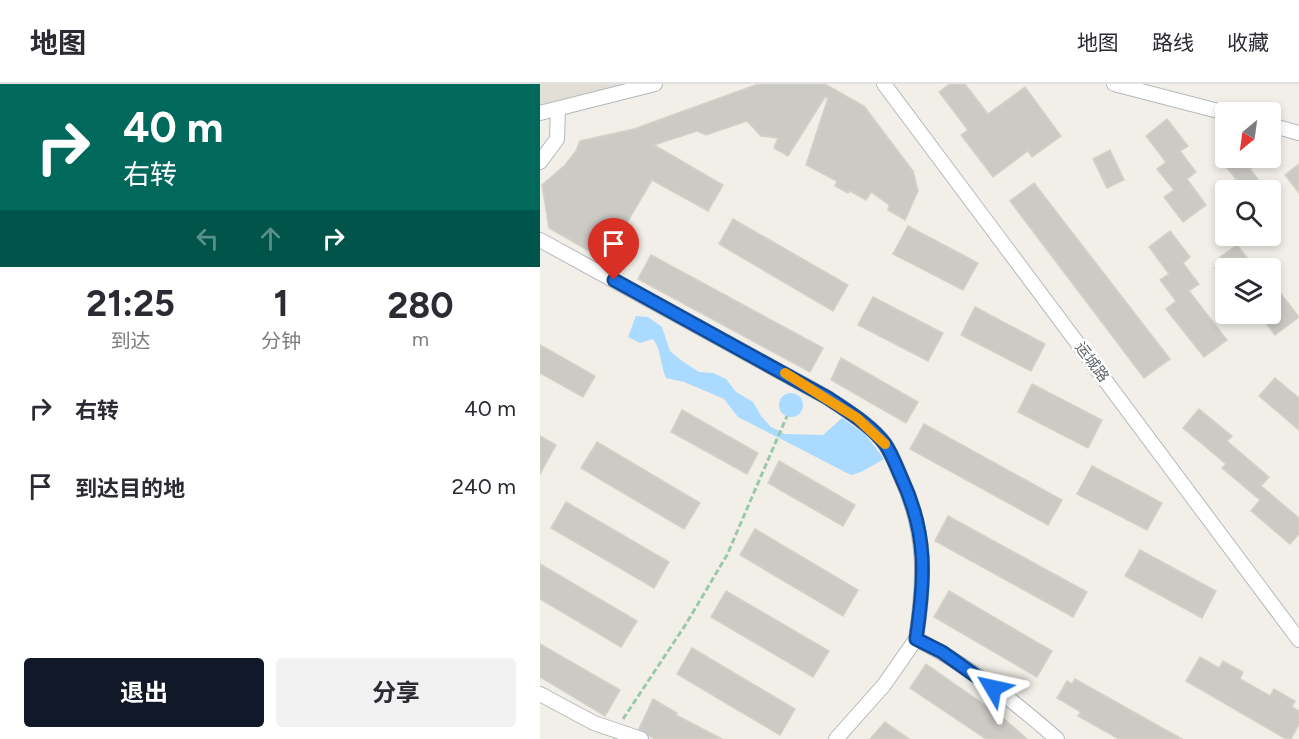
<!DOCTYPE html>
<html lang="zh">
<head>
<meta charset="utf-8">
<style>
	:root { --surface:#fff; --page:#f2f2f3; --text:#2b2b33; --muted:#7c7c81; --line:#e1e1e2; --accent:#111827 }
	body { margin:0; font-family:Figtree,"Noto Sans SC",sans-serif; background:var(--page); color:var(--text); height:100vh; display:flex; flex-direction:column; font-size:22px; white-space:nowrap }
	* { box-sizing:border-box; margin:0 }
	p { font-size:20px; color:var(--muted) }
	.icon { flex:none; width:33px; height:33px; fill:none; stroke:currentColor; stroke-width:2; stroke-linecap:round; stroke-linejoin:round }
	.map { position:relative; flex:1; overflow:hidden }
	.side { display:flex; flex-direction:column; background:var(--surface); width:540px }
	.side>* { flex:none }
	.guide { background:#00695c; color:#fff; overflow:hidden }
	.needle { width:39px; rotate:209deg }
	.controls { position:absolute; left:675px; top:18px; display:grid; gap:12px }
	.controls a { display:grid; place-items:center; width:66px; height:66px; border-radius:6px; background:var(--surface); box-shadow:0 3px 9px #0003; font-size:30px }
	.pin { position:absolute; display:grid; place-items:center; width:51px; height:51px; color:#fff; margin:-62px -26px; border-radius:50% 50% 50% 0; rotate:-45deg; box-shadow:0 0 6px #0007 }
	.pin .icon { rotate:45deg }
	.me { position:absolute; width:66px; margin:-33px; rotate:306deg; stroke-linejoin:round; filter:drop-shadow(0 0 4px #0008) }
	.turn { display:flex; align-items:center; gap:21px; height:126px; padding:0 24px; font-size:27px }
	.turn .icon { width:78px; height:78px; stroke-width:2.5 }
	.turn b { display:block; font-size:42px; line-height:51px }
	.lanes { display:flex; align-items:center; height:57px; padding:0 24px; background:#0003; justify-content:center; gap:30px; direction:ltr }
	.lanes .off { opacity:.35 }
	.eta { display:flex; justify-content:space-evenly; align-items:center; height:102px; text-align:center }
	.eta b { font-size:36px; font-weight:700; line-height:42px }
	.cta { display:flex; gap:12px; margin-top:auto; padding:12px 24px }
	.cta a { flex:1; height:69px; border-radius:6px; background:var(--accent); color:#fff; font-size:24px; font-weight:700; line-height:69px; text-align:center }
	.cta a+a { background:var(--page); color:var(--text) }
	ul { padding:0; list-style:none }
	li { display:flex; align-items:center; gap:18px; height:78px; padding:0 24px }
	li div { flex:1 }
	li b { display:block; font-size:22px }
	li em { font-style:normal }
	header { display:flex; align-items:center; gap:36px; box-sizing:border-box; height:84px; padding:0 30px; background:var(--surface); border-bottom:2px solid var(--line) }
	header strong { font-size:28px }
	nav { display:flex; gap:33px; margin-inline-start:auto; font-size:21px }
	main { display:flex; flex:1; min-height:0 }
	.map>svg:first-child { display:block }
	.education { fill:#e1ded6 }
	.water { fill:#aadaff }
	.building { fill:#cccac5; stroke:#d6d1c6; stroke-width:1.5 }
	.lines { fill:none; stroke-linecap:round; stroke-linejoin:round }
	.minor-casing { stroke:#b5b8bc; stroke-width:16 }
	.path { stroke:#9cc7a9; stroke-width:3; stroke-dasharray:6 3; stroke-linecap:butt }
	.minor { stroke:#fff; stroke-width:14 }
	.route-casing { stroke:#114b97; stroke-width:15 }
	.route { stroke:#1a73e8; stroke-width:10 }
	.slow { stroke:#f59e0b; stroke-width:10 }
	.labels { text-anchor:middle; stroke-width:5; stroke-linejoin:round; paint-order:stroke }
	.street-label { font-size:15px; fill:#5f6368; stroke:#fff }
</style>
</head>
<body>
<header>
<strong>地图</strong>
<nav><a>地图</a><a>路线</a><a>收藏</a></nav>
</header>
<main>
<section class="side">
<div class="guide">
<div class="turn"><svg class="icon" aria-label="right" viewBox="0 0 24 24"><path d="M7 20v-9h11M14 6l5 5-5 5"/></svg><div><b>40 m</b>右转</div></div>
<div class="lanes"><svg class="icon off" aria-label="left" viewBox="0 0 24 24"><path d="M17 20v-9H6M10 6l-5 5 5 5"/></svg><svg class="icon off" aria-label="ahead" viewBox="0 0 24 24"><path d="M12 20V5M6 11l6-6 6 6"/></svg><svg class="icon" aria-label="right" viewBox="0 0 24 24"><path d="M7 20v-9h11M14 6l5 5-5 5"/></svg></div>
</div>
<div class="eta">
<div><b>21:25</b><p>到达</p></div>
<div><b>1</b><p>分钟</p></div>
<div><b>280</b><p>m</p></div>
</div>
<ul>
<li><svg class="icon" aria-label="right" viewBox="0 0 24 24"><path d="M7 20v-9h11M14 6l5 5-5 5"/></svg><div><b>右转</b></div><em>40 m</em></li>
<li><svg class="icon" aria-label="arrive" viewBox="0 0 24 24"><path d="M6 21V4h12l-3 4 3 4H6"/></svg><div><b>到达目的地</b></div><em>240 m</em></li>
</ul>
<div class="cta"><a>退出</a><a>分享</a></div>
</section>
<div class="map">
<svg width="759" height="655" viewBox="0 0 759 655">
	<rect width="100%" height="100%" fill="#f1efe8"/>
	<polygon class="education" points="0,0 87,0 0,22"/>
	<g class="water">
		<path d="M96,232L108,233L122,243L130,267L142,277L159,288L173,289L186,295L196,308L213,318L221,332L231,343L245,350L283,351L302,334L325,350L344,375L321,388L311,391L198,333L184,315L144,298L126,294C120,280 122,268 113,255L100,259L88,253Z"/>
		<circle cx="251" cy="321" r="12"/>
	</g>
	<g class="building">
		<polygon points="218,0 285,0 324,22 373,87 378,107 365,136 348,126 349,121 331,108 326,116 310,107 308,109 295,102 297,97 266,81 288,14 285,13 248,72 234,64 238,54 221,52 207,37 166,51 157,47 114,61 183,101 168,127 112,96 65,176 9,144 2,101 25,81 36,67 40,57 94,45"/>
		<polygon points="410,0 425,0 448,30 485,3 521,52 492,73 488,67 453,93 421,51 428,46 399,8"/>
		<polygon points="627,35 648,62 640,67 656,88 647,95 666,121 643,138 624,113 634,106 617,85 626,78 606,52"/>
		<polygon points="570,66 584,96 567,104 553,75"/>
		<polygon points="679,74 725,74 710,85 726,106 681,106 696,95"/>
		<polygon points="759,80 759,109 745,91"/>
		<polygon points="494,99 630,275 604,294 470,117"/>
		<polygon points="193,135 308,201 293,227 179,160"/>
		<polygon points="368,142 438,179 423,206 353,170"/>
		<polygon points="630,147 650,173 643,179 659,200 649,207 687,256 664,273 626,225 636,217 620,196 629,190 609,163"/>
		<polygon points="697,161 715,184 675,184 683,178 680,173"/>
		<polygon points="111,171 283,264 270,288 98,195"/>
		<polygon points="738,206 759,233 735,251 719,230 730,230 730,212"/>
		<polygon points="333,213 403,249 388,277 318,241"/>
		<polygon points="435,223 505,260 491,287 421,251"/>
		<polygon points="0,261 55,292 43,313 0,289"/>
		<polygon points="301,274 378,318 366,339 291,296"/>
		<polygon points="735,294 759,314 759,346 719,312"/>
		<polygon points="492,300 562,336 548,364 478,328"/>
		<polygon points="659,325 692,352 687,357 729,393 721,402 759,434 759,450 750,460 711,427 720,416 682,384 686,380 643,344"/>
		<polygon points="142,326 218,369 207,390 131,348"/>
		<polygon points="384,340 522,416 508,441 370,365"/>
		<polygon points="0,352 16,361 0,390"/>
		<polygon points="57,358 160,419 144,445 41,384"/>
		<polygon points="239,377 315,421 303,442 228,399"/>
		<polygon points="552,382 622,419 607,446 537,410"/>
		<polygon points="26,418 129,478 114,504 11,444"/>
		<polygon points="408,432 547,508 533,533 395,457"/>
		<polygon points="215,445 318,506 303,532 200,471"/>
		<polygon points="600,466 676,507 662,534 585,492"/>
		<polygon points="0,480 97,537 81,563 0,515"/>
		<polygon points="186,507 289,567 273,593 171,533"/>
		<polygon points="409,507 512,567 497,593 394,533"/>
		<polygon points="0,560 80,606 65,632 0,593"/>
		<polygon points="152,564 255,625 240,651 137,590"/>
		<polygon points="660,573 679,584 683,577 703,588 700,595 730,612 734,605 755,617 752,623 759,627 759,640 751,655 746,655 646,597"/>
		<polygon points="386,580 462,633 487,655 446,655 370,604"/>
		<polygon points="535,595 642,655 579,655 538,632 541,628 517,614 527,597 532,600"/>
		<polygon points="113,615 137,629 136,631 182,655 115,655 109,652 99,645"/>
		<polygon points="345,638 369,655 330,655"/>
	</g>
	<g class="lines">
		<g class="minor-casing">
			<g id="minor">
				<polyline points="344,0 759,556"/>
				<polyline points="574,0 686,29"/>
				<polyline points="0,29 115,0"/>
				<polyline points="730,41 759,49"/>
				<polyline points="0,78 17,55 18,25"/>
				<path d="M0,156L288,314C307,327 331,341 345,360C352,370 356,382 361,393C387,450 385,495 376,555C427,580 474,617 517,655"/>
				<polyline points="0,610 54,639 101,655"/>
				<polyline points="296,655 344,601 376,555"/>
			</g>
		</g>
		<polyline class="path" points="83,635 146,540 187,471 247,332"/>
		<use href="#minor" class="minor"/>
	</g>
	<g class="lines">
		<g class="route-casing">
			<path id="route" d="M74,196L288,314C307,327 331,341 345,360C352,370 356,382 361,393C388,450 385,495 376,555L402,568L453,604"/>
		</g>
		<use href="#route" class="route"/>
		<polyline class="slow" points="245,289 317,334 345,360"/>
	</g>
	<g class="labels">
		<g class="street-label">
			<text transform="translate(552 278) rotate(53)" y="5">运城路</text>
		</g>
	</g>
</svg>
<div class="controls">
<a><svg class="needle" viewBox="-14 -14 28 28"><path d="M0-13l5 13h-10z" fill="#e53935"/><path d="M0 13l5-13h-10z" fill="#7c7c81"/></svg></a>
<a><svg class="icon" aria-label="search" viewBox="0 0 24 24"><circle cx="10" cy="10" r="6"/><path d="M15 15l6 6"/></svg></a>
<a><svg class="icon" aria-label="layers" viewBox="0 0 24 24"><path d="M12 4l9 5-9 5-9-5zM3 14l9 5 9-5"/></svg></a>
</div>
<div class="pin" style="left:74px;top:196px;background:#d93025"><svg class="icon" aria-label="arrive" viewBox="0 0 24 24"><path d="M6 21V4h12l-3 4 3 4H6"/></svg></div>
<svg class="me" style="left:453px;top:604px" viewBox="-20 -20 40 40"><path d="M0-17L14 15 0 8-14 15z" fill="#1a73e8" stroke="#fff" stroke-width="4"/></svg>
</div>
</main>
</body>
</html>
